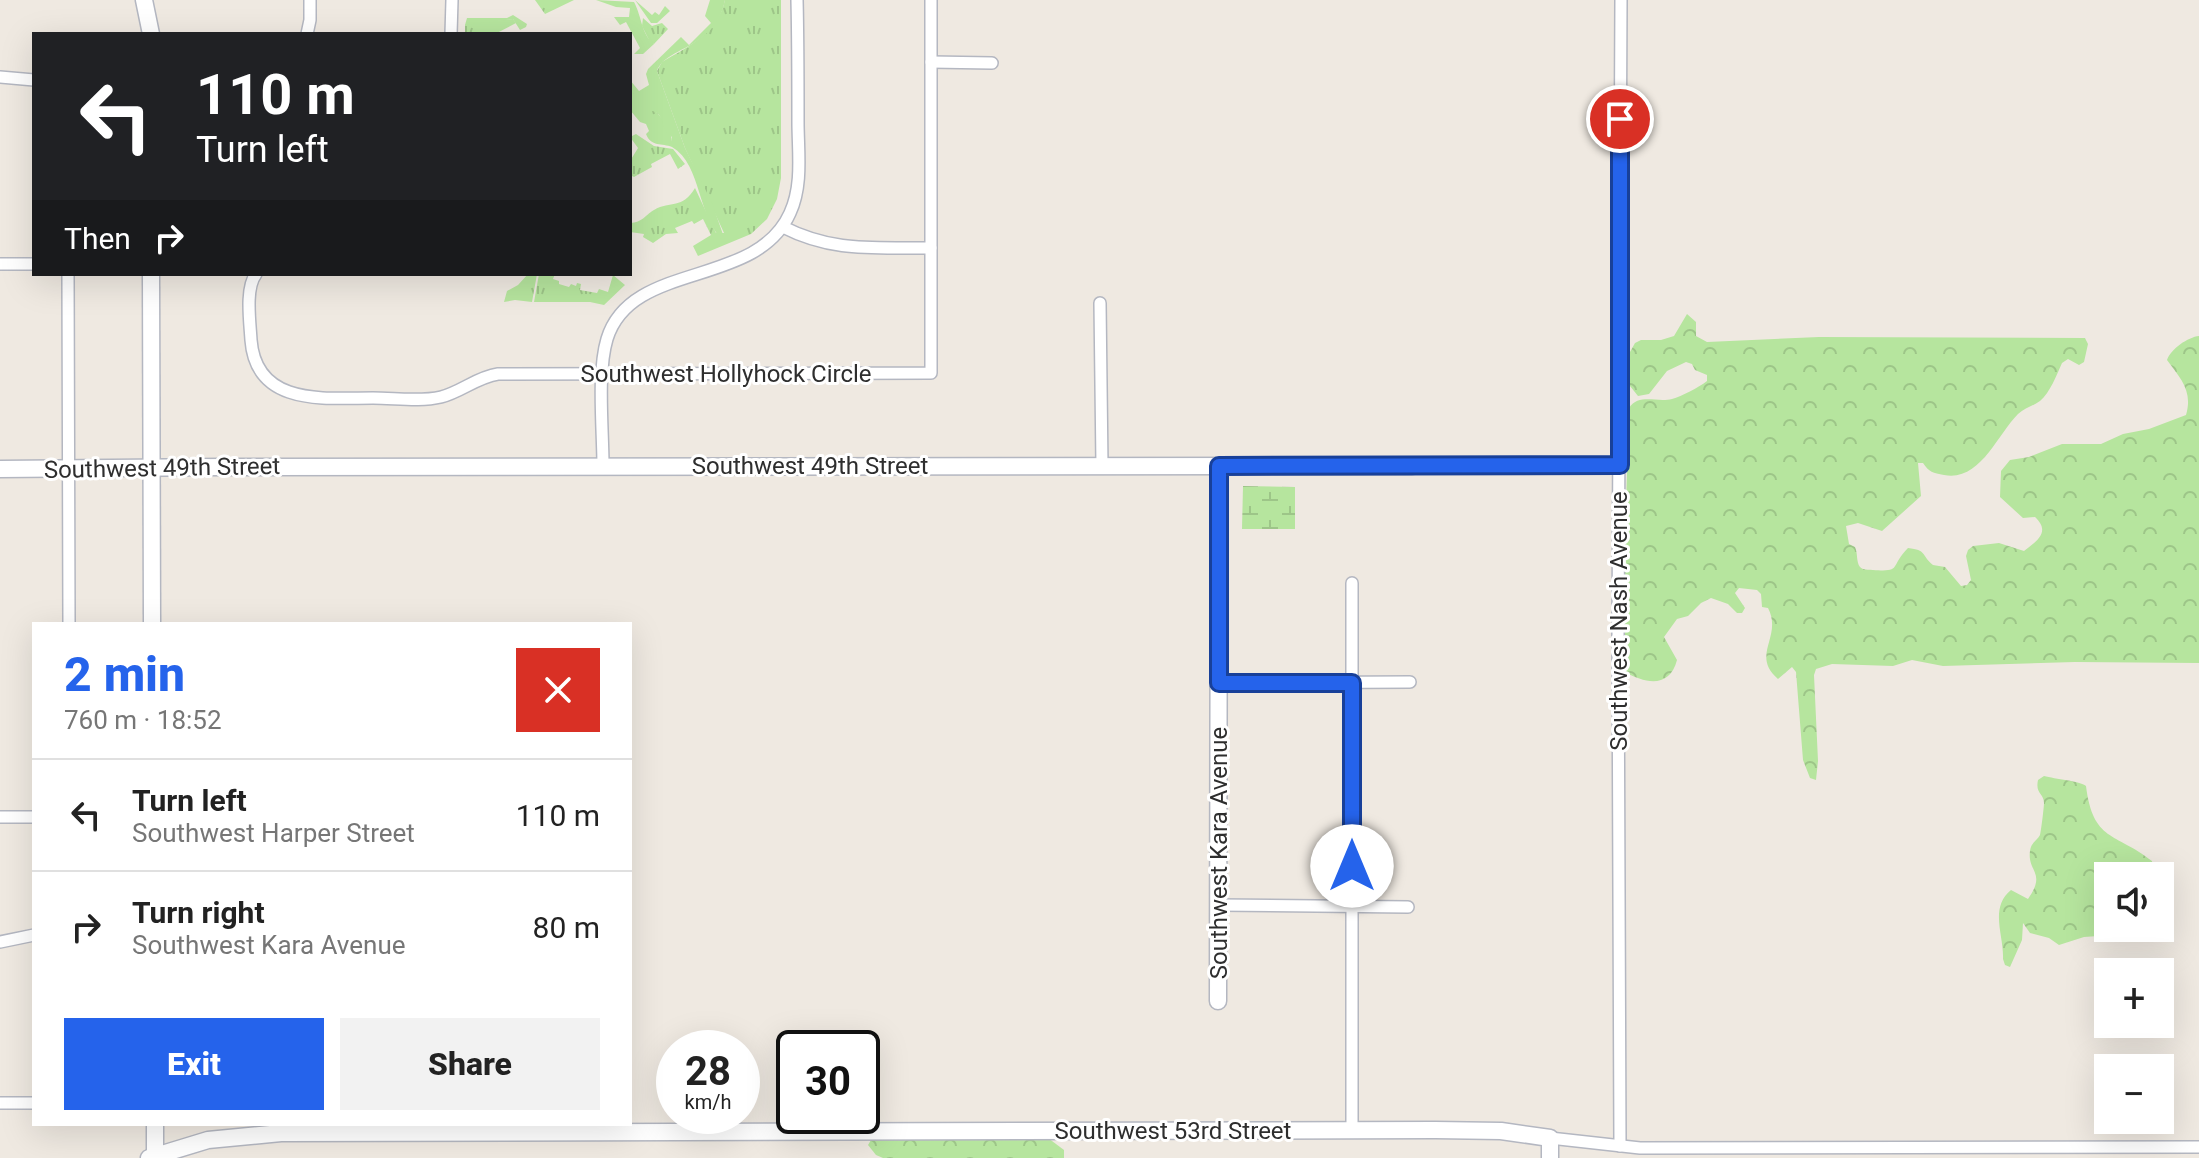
<!DOCTYPE html>
<html lang="en">
<head>
<meta charset="utf-8">
<style>
	:root { --surface:#fff; --page:#f2f2f2; --text:#222; --muted:#767676; --line:#e0e0e0; --accent:#2563eb }
	body { margin:0; font-family:Roboto,sans-serif; background:var(--page); color:var(--text); height:100vh; display:flex; flex-direction:column; font-size:30px; white-space:nowrap }
	* { box-sizing:border-box; margin:0 }
	p { font-size:26px; color:var(--muted) }
	.icon { flex:none; width:44px; height:44px; fill:none; stroke:currentColor; stroke-width:2; stroke-linecap:round; stroke-linejoin:round }
	.map { position:relative; flex:1; overflow:hidden }
	.sheet { position:absolute; left:32px; top:622px; width:600px; height:504px; display:flex; flex-direction:column; background:var(--surface); border-radius:0px; box-shadow:0 8px 32px #0002 }
	.sheet>* { flex:none }
	.hud { position:absolute; left:32px; top:32px; width:600px; height:244px; border-radius:0px; box-shadow:0 8px 32px #0002; background:#202124; color:#fff; overflow:hidden }
	.tools { position:absolute; left:2094px; top:862px; display:grid; gap:16px }
	.tools a { display:grid; place-items:center; width:80px; height:80px; border-radius:0px; background:var(--surface); box-shadow:0 8px 32px #0002; font-size:40px }
	.speed { position:absolute; left:656px; top:1030px; display:flex; gap:16px; font-size:40px; font-weight:700; text-align:center }
	.speed>* { display:grid; place-content:center; width:104px; height:104px; border-radius:50%; background:var(--surface); box-shadow:0 8px 32px #0002; line-height:1 }
	.speed small { font-size:20px; font-weight:400 }
	.speed .limit { border:4px solid #111; border-radius:12px; background:#fff; color:#111 }
	.pin { position:absolute; display:grid; place-items:center; width:68px; height:68px; color:#fff; margin:-34px; border:4px solid #fff; border-radius:50%; box-shadow:0 2px 8px #0007 }
	.me { position:absolute; width:88px; margin:-44px; rotate:0deg; stroke-linejoin:round; filter:drop-shadow(0 0 6px #0008) }
	.turn { display:flex; align-items:center; gap:28px; height:168px; padding:0 32px; font-size:36px }
	.turn .icon { width:104px; height:104px; stroke-width:2.5 }
	.turn b { display:block; font-size:56px; line-height:68px }
	.then { display:flex; align-items:center; height:76px; padding:0 32px; background:#0003; gap:16px; font-size:30px }
	.round { display:grid; place-items:center; flex:none; width:84px; height:84px; border-radius:0px; background:var(--page) }
	.headline { display:flex; align-items:center; justify-content:space-between; height:136px; padding:0 32px }
	h1 { font-size:48px; font-weight:800; line-height:60px; color:var(--accent) }
	.primary-button { display:flex; gap:16px; margin-top:auto; padding:16px 32px }
	.primary-button a { flex:1; height:92px; border-radius:0px; background:var(--accent); color:#fff; font-size:32px; font-weight:800; line-height:92px; text-align:center }
	.primary-button a+a { background:var(--page); color:var(--text) }
	ul { padding:0; list-style:none }
	li { display:flex; align-items:center; gap:24px; height:112px; padding:0 32px; border-top:2px solid var(--line) }
	li div { flex:1 }
	li b { display:block; font-size:30px }
	li em { font-style:normal }
	.map>svg:first-child { display:block }
	.grass { fill:url(#grass-tufts) }
	.forest { fill:url(#forest-crowns) }
	.wetland { fill:url(#wetland-marsh) }
	.garden { fill:#b6e59e }
	.lines { fill:none; stroke-linecap:round; stroke-linejoin:round }
	.street-casing { stroke:#b4b7c1; stroke-width:14 }
	.secondary-casing { stroke:#b4b7c1; stroke-width:19 }
	.street { stroke:#fff; stroke-width:11 }
	.secondary { stroke:#fff; stroke-width:16 }
	.route-casing { stroke:#184099; stroke-width:20 }
	.route { stroke:#2563eb; stroke-width:14 }
	.labels { text-anchor:middle; stroke-width:6; stroke-linejoin:round; paint-order:stroke }
	.street-label { font-size:24px; fill:#2e2e2e; stroke:#fff }
</style>
</head>
<body>
<div class="map">
<svg width="2199" height="1158" viewBox="0 0 2199 1158">
	<defs>
		<pattern id="grass-tufts" width="24" height="20" patternUnits="userSpaceOnUse" patternTransform="scale(2)"><rect width="24" height="20" fill="#b6e59e"/><path d="M3 7l-1-3M5 7V3M7 7l1-3M15 17l-1-3M17 17v-4M19 17l1-3" fill="none" stroke="#9dc588"/></pattern>
		<pattern id="forest-crowns" width="20" height="18" patternUnits="userSpaceOnUse" patternTransform="scale(2)"><rect width="20" height="18" fill="#b6e59e"/><path d="M2 6a3 3 0 1 1 6 0M12 15a3 3 0 1 1 6 0" fill="none" stroke="#9dc588"/></pattern>
		<pattern id="wetland-marsh" width="20" height="14" patternUnits="userSpaceOnUse" patternTransform="scale(2)"><rect width="20" height="14" fill="#b6e59e"/><path d="M1 5h8M5 5V1M11 12h8M15 12V8" fill="none" stroke="#9dc588"/></pattern>
	</defs>
	<rect width="100%" height="100%" fill="#efe9e1"/>
	<g class="grass">
		<polygon points="535,0 574,0 545,14"/>
		<polygon points="635,0 652,15 655,12 659,15 665,6 670,11 657,23 651,23"/>
		<path d="M725,0H781V178L777,199L767,219L751,234L698,256L693,246L711,235L703,219L694,224L692,221L675,228L678,233L666,234L653,243L643,237L644,234L630,232V223C643,222 644,216 654,210C671,200 682,210 695,188L716,233H724L685,148L657,71L662,62C689,46 718,33 725,0Z"/>
		<polygon points="643,18 652,26 662,23 668,29 654,44 650,42 642,26"/>
		<polygon points="513,19 516,23 495,34 465,34 465,25 467,23"/>
		<path d="M630,89C646,101 675,124 672,147C662,143 651,147 646,134L649,131L646,124L640,122L630,110Z"/>
		<polygon points="636,134 654,146 673,149 685,164 678,169 670,154 651,164 652,167 634,177 630,175 630,161 638,148 630,137"/>
		<polygon points="528,274 537,274 532,302 515,300 504,302 507,291 518,285"/>
		<polygon points="539,274 555,274 553,279 559,281 559,284 569,287 571,284 576,286 577,283 581,284 580,290 597,293 599,289 608,292 613,275 625,285 604,305 590,302 534,302"/>
	</g>
	<g class="forest">
		<path d="M1687,314L1696,322V336L1707,342L1819,337L2085,338L2088,344L2084,362L2079,365L2068,359L2062,363C2057,374 2050,393 2040,401C2033,406 2025,408 2018,414C1997,435 1980,482 1944,475C1933,473 1929,472 1923,463H1918L1921,496L1882,531L1858,523L1846,526L1849,544L1855,547C1858,553 1856,562 1860,567C1864,571 1867,569 1873,570C1903,572 1889,567 1908,548C1927,550 1921,555 1933,565L1945,567L1961,586L1967,585L1971,580L1966,556L1968,550L1973,546L1999,543L2024,551C2037,541 2051,532 2035,517L2023,518L2000,497L2001,471L2010,460L2029,457L2062,444H2101L2123,434L2149,429L2186,415C2193,391 2181,379 2167,360C2171,349 2188,337 2199,336V663L2075,662L1943,666L1912,660L1893,666L1832,664L1816,669L1814,675L1818,761L1816,780L1810,778L1803,760L1796,672L1792,667L1778,679C1750,655 1783,637 1768,608L1762,607L1761,594L1757,590L1739,588L1735,593L1745,608L1742,613H1737L1728,604L1711,598L1701,603L1688,616L1677,619L1664,637L1677,660C1670,688 1646,684 1625,672L1624,570L1629,408C1639,393 1657,403 1672,399C1682,396 1698,388 1707,381V375L1695,370L1692,364L1686,362L1667,371L1649,394L1638,396L1630,386L1625,368V361L1635,343L1641,340H1661L1674,336Z"/>
		<path d="M2044,776C2055,779 2080,781 2086,786C2093,842 2115,832 2152,861L2154,876H2108V928H2150L2141,933L2084,937L2059,945L2049,938L2030,933L2023,923L2022,940L2010,967L2005,965L2003,959C2004,935 1989,908 2011,890L2028,899C2047,872 2027,872 2030,851C2031,842 2037,841 2040,835C2041,832 2044,807 2044,803C2044,793 2035,794 2038,780Z"/>
		<polygon points="874,1135 1044,1135 1064,1150 1064,1158 883,1158 876,1155 868,1145"/>
	</g>
	<polygon class="wetland" points="1243,486 1295,487 1295,529 1242,529"/>
	<g class="garden">
		<path d="M596,0L634,2C642,17 641,34 654,44L643,54H634L640,48L626,22L620,25L614,17H629L630,8L616,7Z"/>
		<path d="M710,0H725C715,50 666,46 657,71L685,148L712,203L726,243C696,219 703,165 672,147V137C660,128 665,121 658,114C653,109 651,113 645,109C636,104 630,89 630,80L639,91L649,85L646,74L648,69L681,37L689,45L711,23L705,16Z"/>
		<polygon points="513,15 527,24 526,27 520,30 513,19 465,25 467,18 507,18"/>
	</g>
	<g class="lines">
		<g class="street-casing">
			<g id="street">
				<polyline points="307,34 310,20 310,0"/>
				<polyline points="451,34 452,0"/>
				<polyline points="931,62 992,63"/>
				<polyline points="0,77 34,80"/>
				<path d="M783,227C834,253 875,247 931,248"/>
				<polyline points="0,264 34,264"/>
				<polyline points="68,274 69,624"/>
				<path d="M256,274C245,288 250,322 251,340C256,407 326,398 373,398C395,398 420,402 441,397C461,392 477,377 498,374L931,373V0"/>
				<polyline points="1100,303 1102,466"/>
				<path d="M603,466C603,430 597,372 607,339C631,260 756,289 790,213C803,185 798,152 798,122C798,81 798,41 797,0"/>
				<polyline points="1412,466 1620,465"/>
				<polyline points="1352,583 1352,1131"/>
				<polyline points="1219,683 1410,682"/>
				<polyline points="0,817 34,817"/>
				<polyline points="1219,905 1408,907"/>
				<polyline points="0,942 34,935"/>
				<polyline points="0,1103 34,1103"/>
				<polyline points="1550,1138 1640,1148 2199,1147"/>
				<polyline points="1620,1146 1618,638 1621,0"/>
			</g>
		</g>
		<g class="secondary-casing">
			<g id="secondary">
				<polyline points="144,0 151,34"/>
				<polyline points="151,274 152,624"/>
				<polyline points="0,469 221,467 1412,466"/>
				<polyline points="1218,1001 1219,466"/>
				<polyline points="155,1124 155,1158"/>
				<polyline points="149,1158 208,1140 281,1133 1435,1130 1501,1131 1550,1138 1550,1158"/>
			</g>
		</g>
		<use href="#street" class="street"/>
		<use href="#secondary" class="secondary"/>
	</g>
	<g class="lines">
		<g class="route-casing">
			<polyline id="route" points="1352,866 1352,683 1219,683 1219,466 1620,465 1620,119"/>
		</g>
		<use href="#route" class="route"/>
	</g>
	<g class="labels">
		<g class="street-label">
			<text x="726" y="382">Southwest Hollyhock Circle</text>
			<text x="810" y="474">Southwest 49th Street</text>
			<text transform="translate(162 468) rotate(-1)" y="8">Southwest 49th Street</text>
			<text transform="translate(1619 621) rotate(-90)" y="8">Southwest Nash Avenue</text>
			<text transform="translate(1219 853) rotate(-90)" y="8">Southwest Kara Avenue</text>
			<text x="1173" y="1139">Southwest 53rd Street</text>
		</g>
	</g>
</svg>
<div class="tools">
<a><svg class="icon" aria-label="sound" viewBox="0 0 24 24"><path d="M4 9h4l5-4v14l-5-4H4zM17 9q2 3 0 6"/></svg></a>
<a>+</a>
<a>−</a>
</div>
<div class="speed"><div>28<small>km/h</small></div><div class="limit">30</div></div>
<div class="pin" style="left:1620px;top:119px;background:#d93025"><svg class="icon" aria-label="arrive" viewBox="0 0 24 24"><path d="M6 21V4h12l-3 4 3 4H6"/></svg></div>
<svg class="me" style="left:1352px;top:866px" viewBox="-20 -20 40 40"><circle r="19" fill="#fff"/><path d="M0-13L10 11 0 6-10 11z" fill="#2563eb"/></svg>
<div class="hud">
<div class="turn"><svg class="icon" aria-label="left" viewBox="0 0 24 24"><path d="M17 20v-9H6M10 6l-5 5 5 5"/></svg><div><b>110 m</b>Turn left</div></div>
<div class="then">Then<svg class="icon" aria-label="right" viewBox="0 0 24 24"><path d="M7 20v-9h11M14 6l5 5-5 5"/></svg></div>
</div>
<section class="sheet">
<div class="headline"><div><h1>2 min</h1><p>760 m · 18:52</p></div><a class="round" style="background:#d93025;color:#fff"><svg class="icon" aria-label="close" viewBox="0 0 24 24"><path d="M6 6l12 12M18 6L6 18"/></svg></a></div>
<ul>
<li><svg class="icon" aria-label="left" viewBox="0 0 24 24"><path d="M17 20v-9H6M10 6l-5 5 5 5"/></svg><div><b>Turn left</b><p>Southwest Harper Street</p></div><em>110 m</em></li>
<li><svg class="icon" aria-label="right" viewBox="0 0 24 24"><path d="M7 20v-9h11M14 6l5 5-5 5"/></svg><div><b>Turn right</b><p>Southwest Kara Avenue</p></div><em>80 m</em></li>
</ul>
<div class="primary-button"><a>Exit</a><a>Share</a></div>
</section>
</div>
</body>
</html>
